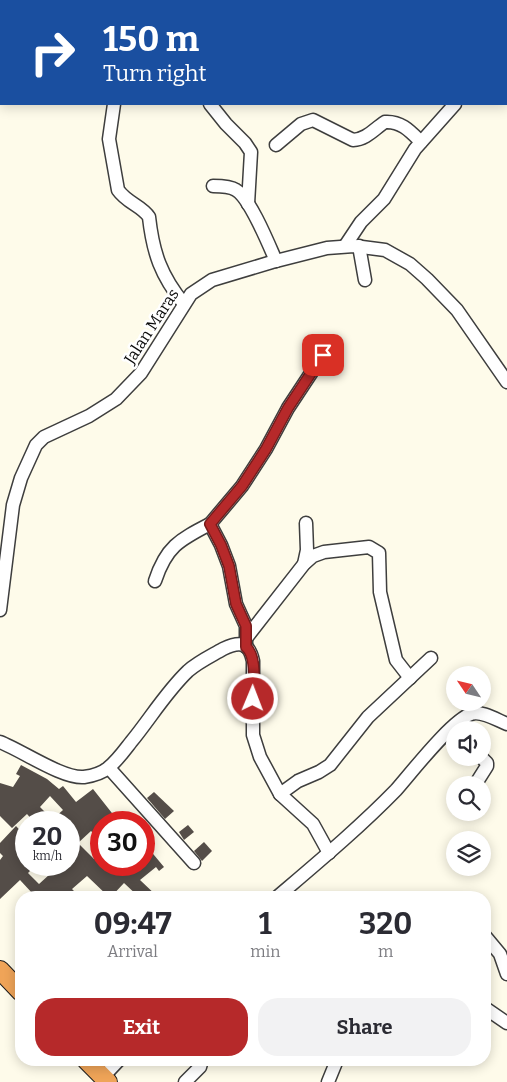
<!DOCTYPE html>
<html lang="en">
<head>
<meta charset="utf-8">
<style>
	:root { --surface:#fff; --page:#f2f2f3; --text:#2b2b33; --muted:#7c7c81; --accent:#b6292a }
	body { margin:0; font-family:Bitter,serif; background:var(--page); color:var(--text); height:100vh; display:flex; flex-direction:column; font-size:19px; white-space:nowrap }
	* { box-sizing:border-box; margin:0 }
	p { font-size:16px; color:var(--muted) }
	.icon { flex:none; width:28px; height:28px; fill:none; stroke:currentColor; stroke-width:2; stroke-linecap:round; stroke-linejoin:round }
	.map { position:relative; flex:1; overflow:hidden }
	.sheet { position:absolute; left:15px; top:891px; width:476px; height:175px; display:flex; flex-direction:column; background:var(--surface); border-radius:20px; box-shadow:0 2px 12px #0003 }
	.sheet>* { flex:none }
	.banner { position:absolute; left:0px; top:0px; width:508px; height:105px; box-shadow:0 2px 12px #0003; background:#1a4fa0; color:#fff; overflow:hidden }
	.needle { width:32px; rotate:305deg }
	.fabs { position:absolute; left:446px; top:666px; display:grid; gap:10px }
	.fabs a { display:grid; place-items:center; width:45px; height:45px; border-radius:50%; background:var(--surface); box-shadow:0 2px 12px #0003; font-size:25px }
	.speed { position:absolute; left:15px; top:811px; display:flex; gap:10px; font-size:25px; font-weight:700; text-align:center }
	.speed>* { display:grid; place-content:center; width:65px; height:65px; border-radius:50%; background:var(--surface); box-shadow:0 2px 12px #0003; line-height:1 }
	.speed small { font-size:12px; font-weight:400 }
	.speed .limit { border:8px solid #d22; background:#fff; color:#111 }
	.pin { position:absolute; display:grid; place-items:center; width:42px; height:42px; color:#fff; margin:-21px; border-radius:10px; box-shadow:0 2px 8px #0006 }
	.me { position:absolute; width:55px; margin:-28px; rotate:1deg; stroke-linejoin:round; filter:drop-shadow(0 0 4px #0008) }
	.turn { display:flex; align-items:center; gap:18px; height:105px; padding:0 20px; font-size:22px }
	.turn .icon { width:65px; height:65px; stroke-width:2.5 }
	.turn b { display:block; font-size:35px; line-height:42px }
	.eta { display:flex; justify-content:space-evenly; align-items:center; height:85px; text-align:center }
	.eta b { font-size:30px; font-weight:700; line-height:35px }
	.primary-button { display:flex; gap:10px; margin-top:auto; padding:10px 20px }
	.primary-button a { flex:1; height:58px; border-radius:20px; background:var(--accent); color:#fff; font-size:20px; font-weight:700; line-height:58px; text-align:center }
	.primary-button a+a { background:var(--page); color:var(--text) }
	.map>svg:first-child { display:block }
	.building { fill:#544d48 }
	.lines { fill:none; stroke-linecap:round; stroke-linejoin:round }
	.minor-casing { stroke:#3e3e3e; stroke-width:15 }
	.highway-casing { stroke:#1c1c1c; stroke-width:20 }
	.minor { stroke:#fff; stroke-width:12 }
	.highway { stroke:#efa458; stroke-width:18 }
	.route-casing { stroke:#761b1b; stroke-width:12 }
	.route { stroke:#b6292a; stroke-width:9 }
	.labels { text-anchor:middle; stroke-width:5; stroke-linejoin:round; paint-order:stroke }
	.street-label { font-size:16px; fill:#0b0b0b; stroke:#fff }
</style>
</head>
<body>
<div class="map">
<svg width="507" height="1082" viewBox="0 0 507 1082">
	<rect width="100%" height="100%" fill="#fefbea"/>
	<g class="building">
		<polygon points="21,765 47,779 59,789 63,786 76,802 93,789 119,822 101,822 101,841 91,831 78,843 94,859 101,851 101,865 144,865 144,843 164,867 159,871 156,867 140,880 159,898 140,898 124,883 110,898 87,876 72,889 77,894 73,898 30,898 33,894 20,880 0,899 0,860 3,856 0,853 0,843 16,826 26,837 26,865 36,865 28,873 39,884 60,865 69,865 69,822 59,822 54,818 63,810 50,796 40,807 52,819 48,822 34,822 27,814 12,828 0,816 0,783 13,787 20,776 16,774"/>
		<polygon points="154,792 174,811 165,819 147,798"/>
		<polygon points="188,825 194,832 184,840 179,832"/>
		<polygon points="204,842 212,851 202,861 194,851"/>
	</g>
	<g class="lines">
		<g class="minor-casing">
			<g id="minor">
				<polyline points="504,1 504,0"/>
				<polyline points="506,47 507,42"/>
				<path d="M114,104L109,139L118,190C127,203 142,206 149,217C153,253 161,276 184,304"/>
				<polyline points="210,104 226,124 245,143 251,152 248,204"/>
				<path d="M276,145L301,124L313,120L353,140C367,139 374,129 385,122C401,121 410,131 421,142"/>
				<path d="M213,186C220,186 230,186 236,190C250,198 269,245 276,261"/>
				<polyline points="345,246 361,222 384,199 415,149 455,104"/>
				<polyline points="359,246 365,280"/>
				<polyline points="304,564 307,550 306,523"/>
				<path d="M155,581C166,547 179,540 210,524"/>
				<polyline points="0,610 13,505 21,478 36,445 44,437 89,416 116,399 141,373 191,294 212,280 272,262 327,248 354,246 385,250 410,264 427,279 457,310 507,382"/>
				<polyline points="247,637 304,564 313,556 324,552 369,547 379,553 380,592 396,660 410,678"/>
				<polyline points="246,647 246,626 236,604 229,566 221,545 210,524 242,486 266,449 288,408 323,355"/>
				<path d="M0,742C21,750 63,779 84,777C91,776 102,773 108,768C117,761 124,751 131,742C150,719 166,692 188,671C198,662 211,656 223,649C240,641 249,642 253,661V735L260,757L280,794L313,824L329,853"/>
				<polyline points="109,768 194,863"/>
				<polyline points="475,785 487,766 487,763 482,758"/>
				<polyline points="280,794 298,781 319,772 330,765 368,717 431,658"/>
				<path d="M276,898C317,863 359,828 396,790C411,773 452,720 471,714C481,710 497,720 507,724"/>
				<polyline points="485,936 500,954 507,974"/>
				<polyline points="485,1008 507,1023"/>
				<polyline points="103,1077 119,1060"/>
				<polyline points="185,1082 200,1067 202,1060"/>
				<polyline points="328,1082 337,1060"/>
			</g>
		</g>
		<g class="highway-casing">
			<g id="highway">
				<polyline points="0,970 21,992"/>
				<polyline points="86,1060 108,1082"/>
			</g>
		</g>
		<use href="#minor" class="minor"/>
		<use href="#highway" class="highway"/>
	</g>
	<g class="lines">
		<g class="route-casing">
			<path id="route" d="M253,699C254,686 257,656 246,647V626L236,604L229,566L221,545L210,524L242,486L266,449L288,408L323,355"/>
		</g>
		<use href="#route" class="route"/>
	</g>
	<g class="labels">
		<g class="street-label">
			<text transform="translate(151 326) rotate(-57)" y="6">Jalan Maras</text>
		</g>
	</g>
</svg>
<div class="fabs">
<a><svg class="needle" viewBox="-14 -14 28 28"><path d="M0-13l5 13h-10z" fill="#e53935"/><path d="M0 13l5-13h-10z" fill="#7c7c81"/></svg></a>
<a><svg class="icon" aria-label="sound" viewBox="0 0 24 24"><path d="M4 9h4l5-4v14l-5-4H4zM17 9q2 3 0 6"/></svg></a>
<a><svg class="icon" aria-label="search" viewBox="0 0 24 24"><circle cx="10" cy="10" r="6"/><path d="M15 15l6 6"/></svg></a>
<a><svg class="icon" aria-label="layers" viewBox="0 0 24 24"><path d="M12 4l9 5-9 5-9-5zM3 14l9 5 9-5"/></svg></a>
</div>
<div class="speed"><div>20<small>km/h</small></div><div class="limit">30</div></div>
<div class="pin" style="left:323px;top:355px;background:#d93025"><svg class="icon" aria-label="arrive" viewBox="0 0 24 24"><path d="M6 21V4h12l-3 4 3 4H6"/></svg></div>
<svg class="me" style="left:253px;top:699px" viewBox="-20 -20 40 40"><circle r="17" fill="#b6292a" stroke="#fff" stroke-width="3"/><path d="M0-11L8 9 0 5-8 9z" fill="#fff"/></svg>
<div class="banner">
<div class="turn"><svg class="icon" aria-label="right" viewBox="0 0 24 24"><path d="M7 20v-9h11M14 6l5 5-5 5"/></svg><div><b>150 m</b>Turn right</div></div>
</div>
<section class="sheet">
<div class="eta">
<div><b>09:47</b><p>Arrival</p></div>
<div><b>1</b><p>min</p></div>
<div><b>320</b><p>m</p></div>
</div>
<div class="primary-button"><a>Exit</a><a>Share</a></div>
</section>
</div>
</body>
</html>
